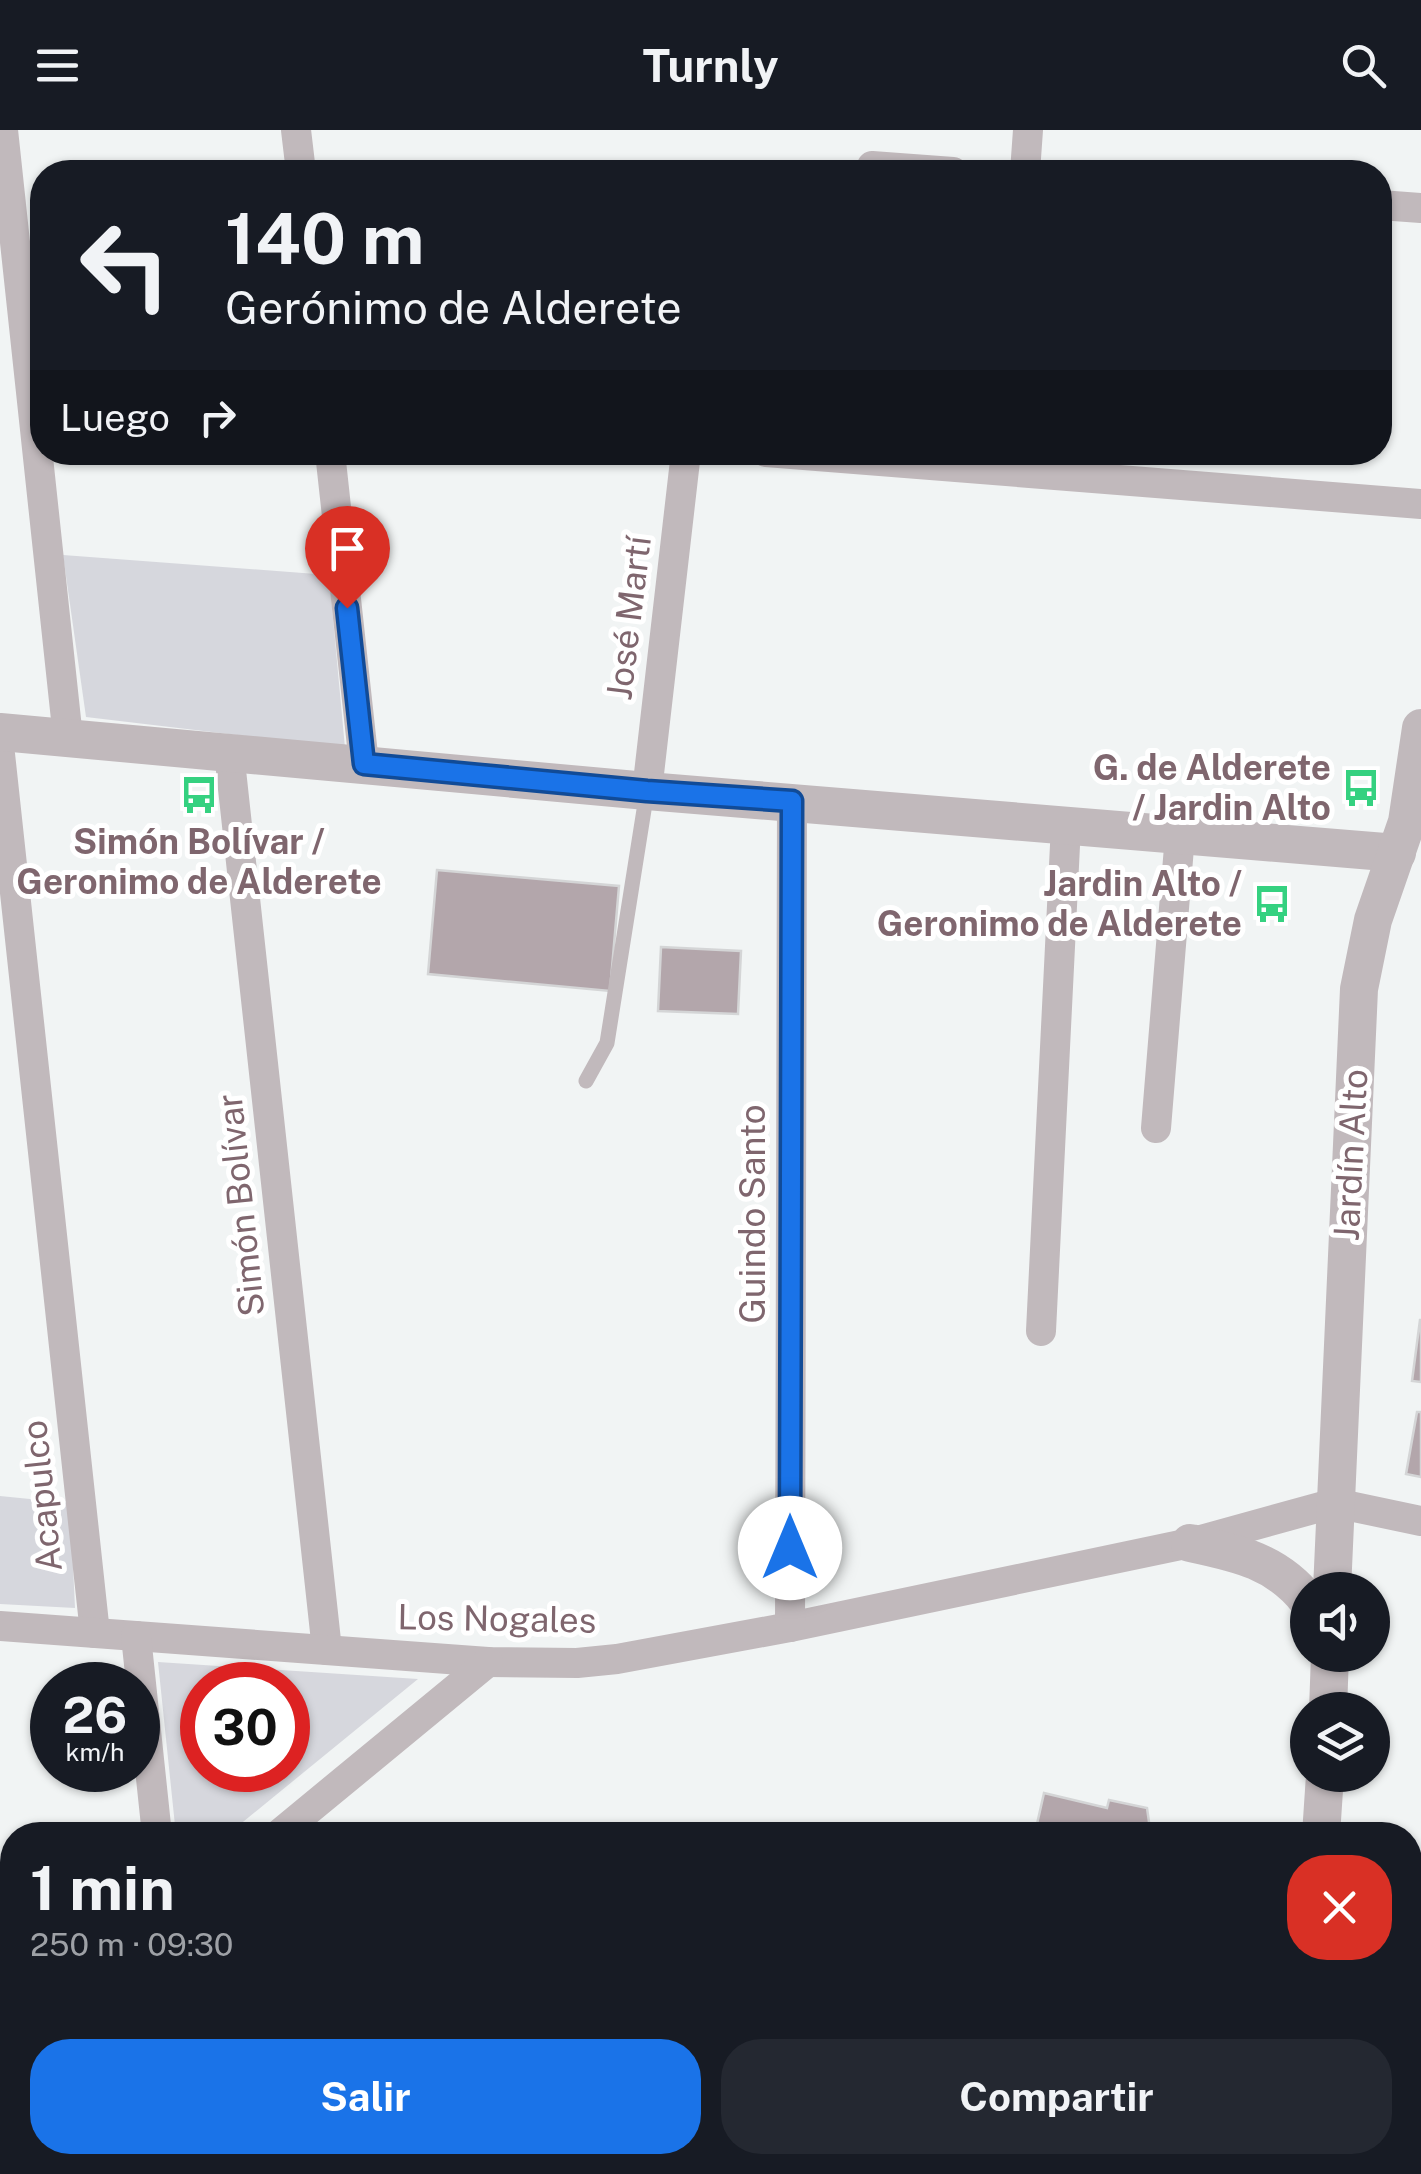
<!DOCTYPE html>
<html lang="es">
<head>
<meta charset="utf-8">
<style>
	:root { --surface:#171b24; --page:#242831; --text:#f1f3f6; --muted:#9ea1a6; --accent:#1a73e8 }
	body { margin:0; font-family:"Public Sans",sans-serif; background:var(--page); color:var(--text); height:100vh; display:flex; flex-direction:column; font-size:38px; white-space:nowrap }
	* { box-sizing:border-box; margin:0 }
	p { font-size:32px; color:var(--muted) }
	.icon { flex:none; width:55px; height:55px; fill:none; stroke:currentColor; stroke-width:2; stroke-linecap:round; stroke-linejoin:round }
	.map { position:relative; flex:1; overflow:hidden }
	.details { position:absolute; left:0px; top:1692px; width:1422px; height:352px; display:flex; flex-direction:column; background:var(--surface); border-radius:40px 40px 0 0; box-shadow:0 2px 8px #0004 }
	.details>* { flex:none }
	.top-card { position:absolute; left:30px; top:30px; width:1362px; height:305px; border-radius:40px; box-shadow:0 2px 8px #0004; background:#171b24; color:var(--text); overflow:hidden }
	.buttons { position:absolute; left:1290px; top:1442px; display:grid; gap:20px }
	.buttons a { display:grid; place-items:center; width:100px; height:100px; border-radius:50%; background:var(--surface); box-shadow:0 2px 8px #0004; font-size:50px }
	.speed { position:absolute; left:30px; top:1532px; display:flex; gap:20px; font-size:50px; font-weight:700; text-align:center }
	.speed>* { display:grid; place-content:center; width:130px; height:130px; border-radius:50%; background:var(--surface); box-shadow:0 2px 8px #0004; line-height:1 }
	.speed small { font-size:25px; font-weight:400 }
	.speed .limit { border:15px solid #d22; background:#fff; color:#111 }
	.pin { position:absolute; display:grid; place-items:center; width:85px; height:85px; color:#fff; margin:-102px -42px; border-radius:50% 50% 50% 0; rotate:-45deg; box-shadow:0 0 10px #0007 }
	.pin .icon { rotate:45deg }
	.me { position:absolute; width:110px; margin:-55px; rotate:0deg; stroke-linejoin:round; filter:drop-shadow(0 0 8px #0008) }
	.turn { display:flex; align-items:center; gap:35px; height:210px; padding:0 30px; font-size:45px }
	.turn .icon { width:130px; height:130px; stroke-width:2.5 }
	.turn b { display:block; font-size:70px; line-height:85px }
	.then { display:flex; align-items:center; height:95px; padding:0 30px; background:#0003; gap:20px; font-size:38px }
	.round { display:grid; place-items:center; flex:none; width:105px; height:105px; border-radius:40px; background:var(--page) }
	.head { display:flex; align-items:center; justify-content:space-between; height:170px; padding:0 30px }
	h1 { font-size:60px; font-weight:700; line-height:75px }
	.cta { display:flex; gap:20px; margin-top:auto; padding:20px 30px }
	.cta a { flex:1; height:115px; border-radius:40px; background:var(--accent); color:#fff; font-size:40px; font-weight:700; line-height:115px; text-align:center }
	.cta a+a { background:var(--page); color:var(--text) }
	header { display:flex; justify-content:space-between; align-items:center; height:130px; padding:0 30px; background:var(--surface); font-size:45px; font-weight:700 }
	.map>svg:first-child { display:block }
	.green { fill:#d6d7dd; fill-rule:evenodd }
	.building { fill:#b3a6ab; stroke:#d4d5d6; stroke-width:2.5 }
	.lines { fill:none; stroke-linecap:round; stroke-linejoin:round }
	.service { stroke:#c1b9bc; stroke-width:15 }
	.minor { stroke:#c1b9bc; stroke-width:30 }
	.tertiary { stroke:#c1b9bc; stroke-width:38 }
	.route-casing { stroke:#114b97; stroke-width:25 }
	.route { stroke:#1a73e8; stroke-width:18 }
	.labels { text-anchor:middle; stroke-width:10; stroke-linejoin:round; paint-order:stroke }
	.street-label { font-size:35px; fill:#7f666e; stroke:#fff }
	.poi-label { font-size:35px; font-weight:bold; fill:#7f666e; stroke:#fff; text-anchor:end }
</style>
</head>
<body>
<header><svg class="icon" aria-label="menu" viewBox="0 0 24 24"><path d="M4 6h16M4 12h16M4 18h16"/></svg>Turnly<svg class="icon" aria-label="search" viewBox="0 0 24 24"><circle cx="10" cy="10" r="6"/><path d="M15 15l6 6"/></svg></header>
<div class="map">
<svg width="1421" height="2044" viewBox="0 0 1421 2044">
	<rect width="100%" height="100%" fill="#f1f4f4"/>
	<g class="green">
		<polygon points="63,425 329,445 345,618 86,587"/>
		<polygon points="0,1366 70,1373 75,1478 0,1474"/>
		<path d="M158,1532L418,1549L227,1705H176ZM288,1555V1640H202V1555Z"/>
		<polygon points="113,2032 604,2032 651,2044 100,2044"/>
	</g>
	<g class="building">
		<polygon points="437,740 619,756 610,861 428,844"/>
		<polygon points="661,817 741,821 738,884 658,881"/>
		<polygon points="1420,1190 1421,1190 1421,1252 1412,1251"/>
		<polygon points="1417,1282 1421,1282 1421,1347 1406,1344"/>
		<polygon points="1044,1663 1107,1678 1109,1670 1147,1678 1150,1699 1145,1705 1088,1705 1037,1694"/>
	</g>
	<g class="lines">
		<polyline class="service" points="586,951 607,913 647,661"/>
		<g class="minor">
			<polyline points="3,0 68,608"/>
			<polyline points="296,0 301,42"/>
			<polyline points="872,36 953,42"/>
			<polyline points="1025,42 1028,0"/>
			<polyline points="1380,75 1421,78"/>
			<polyline points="330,322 364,634"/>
			<polyline points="766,322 1421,374"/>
			<polyline points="229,622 327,1520"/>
			<polyline points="0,624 95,1503"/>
			<polyline points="647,661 686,322"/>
			<polyline points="1156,998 1180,705"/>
			<polyline points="1041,1201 1066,695"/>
			<polyline points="0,1496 488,1532 577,1533 617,1529 790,1497 1190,1413 1335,1373 1421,1391"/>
			<polyline points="790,1497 792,671"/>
			<polyline points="136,1506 157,1705"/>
			<polyline points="278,1705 488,1532"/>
			<polyline points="1410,1871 1421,1873"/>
			<polyline points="1410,1919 1421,1921"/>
			<polyline points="0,1945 12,1933"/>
		</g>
		<g class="tertiary">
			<polyline points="0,602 647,661 1397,723"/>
			<path d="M1190,1413C1237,1423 1277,1431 1308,1471"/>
			<polyline points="1332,1460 1359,859 1373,790 1407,692 1421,598"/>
			<polyline points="1328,1580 1330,1525"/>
			<polyline points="1321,1705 1325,1645"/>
			<polyline points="1268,2044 1270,2032"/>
		</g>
	</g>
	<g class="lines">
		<g class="route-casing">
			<polyline id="route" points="347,478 364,634 647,661 792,671 790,1418"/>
		</g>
		<use href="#route" class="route"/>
	</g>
	<defs>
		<g id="bus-bare" transform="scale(3)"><path d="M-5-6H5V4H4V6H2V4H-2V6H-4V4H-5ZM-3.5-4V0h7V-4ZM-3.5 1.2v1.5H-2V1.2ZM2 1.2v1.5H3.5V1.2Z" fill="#35d180" stroke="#fff" stroke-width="2.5" paint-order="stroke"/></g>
	</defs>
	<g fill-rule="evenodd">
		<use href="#bus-bare" x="1361" y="658"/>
		<use href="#bus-bare" x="199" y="665"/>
		<use href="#bus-bare" x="1272" y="774"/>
	</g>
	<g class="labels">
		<g class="street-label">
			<text transform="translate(629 488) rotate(-83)" y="12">José Martí</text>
			<text transform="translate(1351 1025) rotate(-87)" y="12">Jardín Alto</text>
			<text transform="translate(241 1075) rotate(-96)" y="12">Simón Bolívar</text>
			<text transform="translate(753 1084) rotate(-90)" y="12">Guindo Santo</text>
			<text transform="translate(42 1366) rotate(-96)" y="12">Acapulco</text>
			<text transform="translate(497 1489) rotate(1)" y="12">Los Nogales</text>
		</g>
		<g class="poi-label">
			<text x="1331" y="650">G. de Alderete<tspan x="1331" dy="40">/ Jardin Alto</tspan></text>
			<text x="199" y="724" text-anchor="middle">Simón Bolívar /<tspan x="199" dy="40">Geronimo de Alderete</tspan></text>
			<text x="1242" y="766">Jardin Alto /<tspan x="1242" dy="40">Geronimo de Alderete</tspan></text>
		</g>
	</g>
</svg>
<div class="buttons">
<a><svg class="icon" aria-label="sound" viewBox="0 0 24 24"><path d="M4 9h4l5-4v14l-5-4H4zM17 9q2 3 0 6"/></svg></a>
<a><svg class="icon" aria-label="layers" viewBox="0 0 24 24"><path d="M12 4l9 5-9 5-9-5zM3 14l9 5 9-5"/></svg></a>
</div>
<div class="speed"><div>26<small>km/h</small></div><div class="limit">30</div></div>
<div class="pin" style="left:347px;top:478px;background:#d93025"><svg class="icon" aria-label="arrive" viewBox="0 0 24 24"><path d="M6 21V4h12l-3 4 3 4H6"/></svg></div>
<svg class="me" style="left:790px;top:1418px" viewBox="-20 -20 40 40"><circle r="19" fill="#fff"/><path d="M0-13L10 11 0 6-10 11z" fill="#1a73e8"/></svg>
<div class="top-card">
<div class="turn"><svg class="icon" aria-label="left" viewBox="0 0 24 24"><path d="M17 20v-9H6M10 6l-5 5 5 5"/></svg><div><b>140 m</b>Gerónimo de Alderete</div></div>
<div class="then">Luego<svg class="icon" aria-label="right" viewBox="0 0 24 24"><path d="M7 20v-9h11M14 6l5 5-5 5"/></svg></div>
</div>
<section class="details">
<div class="head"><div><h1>1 min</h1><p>250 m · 09:30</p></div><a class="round" style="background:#d93025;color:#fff"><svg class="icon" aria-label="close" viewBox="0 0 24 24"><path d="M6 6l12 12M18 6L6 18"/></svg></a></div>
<div class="cta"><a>Salir</a><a>Compartir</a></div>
</section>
</div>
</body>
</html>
